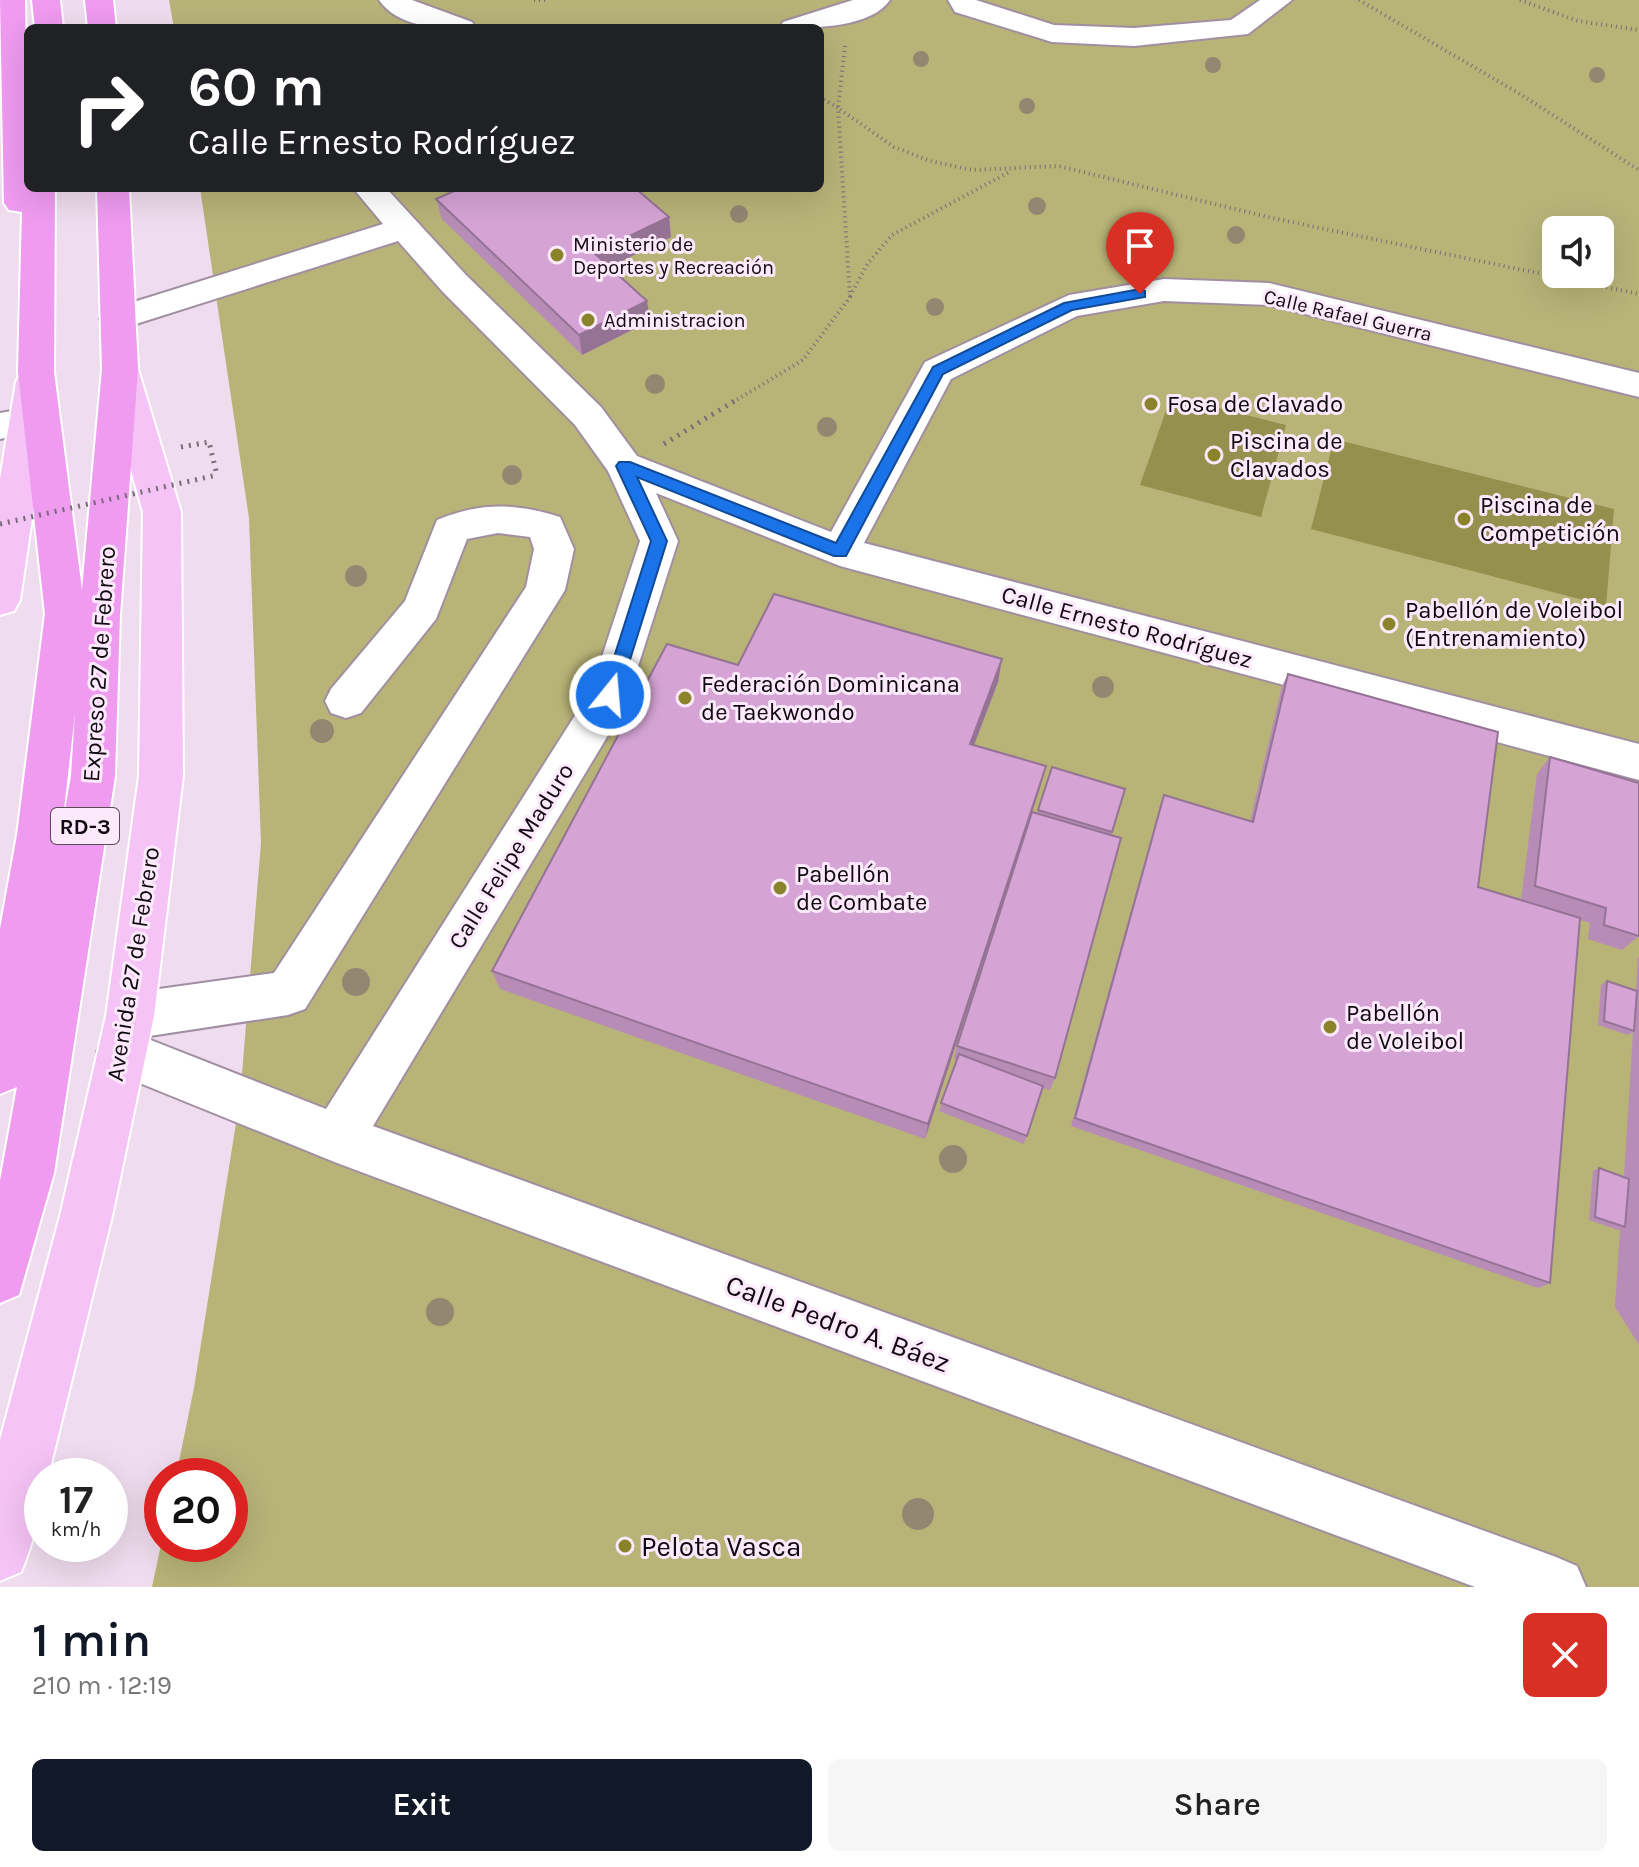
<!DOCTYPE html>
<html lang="en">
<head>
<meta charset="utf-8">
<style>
	:root { --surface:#fff; --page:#f6f6f6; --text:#222; --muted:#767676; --accent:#111827 }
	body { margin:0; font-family:Karla,sans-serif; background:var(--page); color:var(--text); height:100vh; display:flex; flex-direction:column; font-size:30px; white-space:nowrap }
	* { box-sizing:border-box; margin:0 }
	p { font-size:26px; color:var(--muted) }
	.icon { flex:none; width:44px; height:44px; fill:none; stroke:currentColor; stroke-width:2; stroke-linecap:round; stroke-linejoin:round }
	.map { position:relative; height:1587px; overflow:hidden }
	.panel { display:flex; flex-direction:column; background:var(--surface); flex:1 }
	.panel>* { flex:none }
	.top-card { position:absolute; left:24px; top:24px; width:800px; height:168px; border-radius:12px; box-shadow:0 8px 32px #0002; background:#202124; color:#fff; overflow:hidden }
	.tools { position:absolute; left:1542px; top:216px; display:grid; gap:16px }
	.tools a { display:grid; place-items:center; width:72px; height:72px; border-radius:12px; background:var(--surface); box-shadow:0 8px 32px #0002; font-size:40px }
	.speed { position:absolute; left:24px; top:1458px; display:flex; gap:16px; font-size:40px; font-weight:700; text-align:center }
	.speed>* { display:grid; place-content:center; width:104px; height:104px; border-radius:50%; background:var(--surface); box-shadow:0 8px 32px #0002; line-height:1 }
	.speed small { font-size:20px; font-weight:400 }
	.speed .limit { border:12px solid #d22; background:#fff; color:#111 }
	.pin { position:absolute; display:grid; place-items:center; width:68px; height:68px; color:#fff; margin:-82px -34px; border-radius:50% 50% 50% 0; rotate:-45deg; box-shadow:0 0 8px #0007 }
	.pin .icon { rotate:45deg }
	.me { position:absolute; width:88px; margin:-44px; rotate:17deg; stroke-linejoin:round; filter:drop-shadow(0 0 6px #0008) }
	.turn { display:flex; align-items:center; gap:28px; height:168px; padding:0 32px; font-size:36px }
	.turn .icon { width:104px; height:104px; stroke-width:2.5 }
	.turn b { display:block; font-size:56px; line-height:68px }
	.round { display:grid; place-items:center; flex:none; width:84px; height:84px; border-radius:12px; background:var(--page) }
	.head { display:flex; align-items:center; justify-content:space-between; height:136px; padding:0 32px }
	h1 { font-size:48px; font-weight:600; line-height:60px; color:var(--accent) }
	.cta { display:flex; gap:16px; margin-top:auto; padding:16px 32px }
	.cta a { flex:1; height:92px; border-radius:12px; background:var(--accent); color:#fff; font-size:32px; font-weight:600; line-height:92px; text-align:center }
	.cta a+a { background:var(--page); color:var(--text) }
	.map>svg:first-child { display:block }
	.green { fill:#b8b377; fill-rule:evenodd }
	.water { fill:#96904e }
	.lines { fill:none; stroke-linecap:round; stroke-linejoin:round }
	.minor-casing { stroke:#a08fa0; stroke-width:4 }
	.major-casing { stroke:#fff; stroke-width:4 }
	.highway-casing { stroke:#fff; stroke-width:4 }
	.path-far1 { stroke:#786c78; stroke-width:4; stroke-dasharray:1 4; stroke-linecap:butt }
	.path { stroke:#786c78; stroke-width:5; stroke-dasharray:2 6; stroke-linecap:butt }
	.minor { fill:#fff; fill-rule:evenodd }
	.major { fill:#f5c3f6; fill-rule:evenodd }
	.highway { fill:#ef9bf0; fill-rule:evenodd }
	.path-bridge { stroke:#786c78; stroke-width:5; stroke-dasharray:2 6; stroke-linecap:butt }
	.tree { fill:#938772 }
	.wall { fill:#b78db7 }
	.shaded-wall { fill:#957395 }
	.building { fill:#d5a4d5; stroke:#957395; stroke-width:2 }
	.route { fill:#1a73e8; stroke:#114b97; stroke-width:2 }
	.poi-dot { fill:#8b832a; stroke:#fce9fc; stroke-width:3 }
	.labels { text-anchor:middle; stroke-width:6; stroke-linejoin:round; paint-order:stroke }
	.far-poi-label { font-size:20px; fill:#100a10; stroke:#fce9fc; text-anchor:start }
	.far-street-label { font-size:20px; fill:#100a10; stroke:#fce9fc }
	.shield { fill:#fce9fc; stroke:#574d57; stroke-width:2 }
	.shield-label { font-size:22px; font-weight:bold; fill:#100a10 }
	.poi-label { font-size:24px; fill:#100a10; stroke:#fce9fc; text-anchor:start }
	.street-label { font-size:24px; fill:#100a10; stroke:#fce9fc }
	.near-street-label { font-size:28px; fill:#100a10; stroke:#fce9fc }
	.near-poi-label { font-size:28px; fill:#100a10; stroke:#fce9fc; text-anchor:start }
</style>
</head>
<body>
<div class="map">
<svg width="1639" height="1587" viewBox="0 0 1639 1587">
	<rect width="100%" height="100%" fill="#efdcee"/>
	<path class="green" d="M169,0H1639V1587H152L162,1540V1544H230V1476H176L194,1388L240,1098L261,843L249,518L200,188H820V28H174ZM1556,230H1600V274H1556Z"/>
	<g class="water">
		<polygon points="1171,396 1286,425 1261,517 1140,485"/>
		<polygon points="1334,439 1614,509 1606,606 1311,529"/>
	</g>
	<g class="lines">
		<g class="minor-casing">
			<g id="minor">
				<path d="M379,0H412L472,22L476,28C444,28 400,30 379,0Z"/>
				<path d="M853,0H890C870,29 809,28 779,28L783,22Z"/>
				<polygon points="948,0 976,0 1054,25 1134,28 1231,20 1260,0 1292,0 1248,34 1134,46 1052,42 955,12"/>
				<path d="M353,188H386L466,275L601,407L637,456L831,532L925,362L1069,295L1164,279L1269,283L1639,373V397L1269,305L1164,301L1077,316L951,379L864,543L1639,744V780L840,566L656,493L678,541L625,707L373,1126L1556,1557L1577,1566L1586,1587H1475L337,1163L105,1069L97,1052L105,1035L113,1032L106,1016L113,1000L130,993L274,973L526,587L534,549L530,537L498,533L467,539L436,619L361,713L346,718L331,713L325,701L331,689L405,601L437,520C480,502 516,503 560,517L574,549L565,590L305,1009L288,1015L143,1037L326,1109L591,690L640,541L608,471L575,425L442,291L398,241L117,330L105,327L100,319L105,311L383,224Z"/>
				<polygon points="29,408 42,412 47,421 42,430 0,439 0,413"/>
			</g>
		</g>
		<g class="major-casing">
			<g id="major">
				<path d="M120,357L133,360L138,369L181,512L183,776L154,1016L112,1216L48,1476H42C42,1509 34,1541 21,1572L0,1581V1440L60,1216L106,1016L139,776L143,512L102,369L107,360Z"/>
				<polygon points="34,370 47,373 52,382 20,600 14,611 0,615 0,479 16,382 21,373"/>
			</g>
		</g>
		<g class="highway-casing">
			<g id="highway">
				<path d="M0,0H25L28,188H55L54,372L82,590L102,369L97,188H129L138,369L120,615L115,776L54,1173L19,1295L0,1303V1181L17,1087L0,1094V929L17,835L45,614L18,372L22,212L9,210L4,203ZM75,713L71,776L62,827Z"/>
				<polygon points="32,0 60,0 63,28 35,28"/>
				<polygon points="85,0 113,0 116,28 88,28"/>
			</g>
		</g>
		<g class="path-far1">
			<polyline points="534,0 547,0"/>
			<polyline points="1359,0 1520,94 1639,170"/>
			<polyline points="1520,0 1578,21 1639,30"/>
			<polyline points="845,46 838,108 894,147 930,161 972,170 1058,166 1272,218 1639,294"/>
			<polyline points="850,296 868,263 892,235 1011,171"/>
			<polyline points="733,402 803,360 850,297 838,108 820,97"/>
		</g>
		<g class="path">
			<polyline points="664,444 736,400"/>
			<polyline points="181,447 209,442 217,475"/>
		</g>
		<use href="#minor" class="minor"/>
		<use href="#major" class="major"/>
		<use href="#highway" class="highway"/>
		<polyline class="path-bridge" points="0,524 217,475"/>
	</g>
	<g class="tree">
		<circle cx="921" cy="59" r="8"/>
		<circle cx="1213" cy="65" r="8"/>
		<circle cx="1597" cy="75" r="8"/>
		<circle cx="1027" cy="106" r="8"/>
		<circle cx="1037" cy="206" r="9"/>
		<circle cx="739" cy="214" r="9"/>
		<circle cx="1236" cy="235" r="9"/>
		<circle cx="935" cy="307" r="9"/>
		<circle cx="655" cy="384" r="10"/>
		<circle cx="827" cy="427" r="10"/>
		<circle cx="512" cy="475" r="10"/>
		<circle cx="356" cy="576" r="11"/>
		<circle cx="1103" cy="687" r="11"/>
		<circle cx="322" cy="731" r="12"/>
		<circle cx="356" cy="982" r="14"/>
		<circle cx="953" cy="1159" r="14"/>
		<circle cx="440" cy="1312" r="14"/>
		<circle cx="918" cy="1514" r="16"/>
	</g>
	<g class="wall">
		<polygon points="436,199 669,217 671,237 610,267 650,321 582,355 442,219"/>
		<polygon points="1002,659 998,682 974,745 1046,766 1032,812 1037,814 1052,767 1125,789 1111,835 1055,1078 1050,1090 1043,1088 1024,1144 939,1111 957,1060 954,1059 957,1046 1030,819 925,1139 500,989 492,971"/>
		<polygon points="1288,674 1478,887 1521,900 1537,774 1550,757 1639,936 1622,950 1588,939 1590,923 1580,920 1550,1283 1538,1288 1071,1126 1160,806 1164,795 1250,821 1282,686"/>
		<polygon points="1638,957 1639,957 1639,1345 1615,1307 1620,1229 1618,1230 1589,1220 1593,1171 1599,1168 1624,1177 1633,1032 1628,1035 1598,1025 1601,985 1607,981 1636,990"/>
	</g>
	<g class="shaded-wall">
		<polygon points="669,217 671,237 597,273 594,253"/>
		<polygon points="647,301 650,321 582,355 579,335"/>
		<polygon points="1002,659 998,682 966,766 970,744"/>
		<polygon points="1046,766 1040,788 925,1139 928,1124"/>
	</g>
	<g class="building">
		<polygon points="461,188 635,188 669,217 594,253 647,301 579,335 436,199"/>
		<polygon points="774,594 1002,659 970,744 1046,766 928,1124 492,971 667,644 738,665"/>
		<polygon points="1288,674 1498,732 1478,887 1580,918 1550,1283 1075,1118 1164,795 1253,822"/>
		<polygon points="1550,757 1639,783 1639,936 1604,925 1606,908 1535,886"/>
		<polygon points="1052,767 1125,789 1112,832 1038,810"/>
		<polygon points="1032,812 1121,838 1055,1078 957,1046"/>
		<polygon points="1607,981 1637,991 1634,1031 1604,1021"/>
		<polygon points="959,1054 1043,1086 1027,1136 941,1103"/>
		<polygon points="1599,1168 1629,1179 1625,1227 1595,1217"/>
	</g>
	<polygon class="route" points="1140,289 1145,291 1145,297 1072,310 943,374 846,556 834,556 637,477 667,541 619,695 610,702 604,700 602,695 651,541 616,466 619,462 630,462 836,543 933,367 1064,303"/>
	<g class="poi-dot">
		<circle cx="557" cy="255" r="8"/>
		<circle cx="588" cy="320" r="8"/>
		<circle cx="1151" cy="404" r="8"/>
		<circle cx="1214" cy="455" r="8"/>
		<circle cx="1464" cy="519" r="8"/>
		<circle cx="1389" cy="624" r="8"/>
		<circle cx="685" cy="698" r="8"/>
		<circle cx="780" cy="888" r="8"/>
		<circle cx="1330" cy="1027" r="8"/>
		<circle cx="625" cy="1546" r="8"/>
	</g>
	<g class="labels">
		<g class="far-poi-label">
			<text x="573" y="251">Ministerio de<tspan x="573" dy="23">Deportes y Recreación</tspan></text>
			<text x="604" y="327">Administracion</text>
		</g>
		<g class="far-street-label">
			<text transform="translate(1348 315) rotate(13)" y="7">Calle Rafael Guerra</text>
		</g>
		<rect class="shield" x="51" y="808" width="68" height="36" rx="6"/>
		<g class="shield-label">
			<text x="85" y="834">RD-3</text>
		</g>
		<g class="poi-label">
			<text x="1167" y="412">Fosa de Clavado</text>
			<text x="1230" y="449">Piscina de<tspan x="1230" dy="28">Clavados</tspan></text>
			<text x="1480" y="513">Piscina de<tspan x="1480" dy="28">Competición</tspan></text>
			<text x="1405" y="618">Pabellón de Voleibol<tspan x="1405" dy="28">(Entrenamiento)</tspan></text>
			<text x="701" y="692">Federación Dominicana<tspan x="701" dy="28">de Taekwondo</tspan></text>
			<text x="796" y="882">Pabellón<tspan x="796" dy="28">de Combate</tspan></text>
			<text x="1346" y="1021">Pabellón<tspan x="1346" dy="28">de Voleibol</tspan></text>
		</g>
		<g class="street-label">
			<text transform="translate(1127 627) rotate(15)" y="8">Calle Ernesto Rodríguez</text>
			<text transform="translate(99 664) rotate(-86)" y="8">Expreso 27 de Febrero</text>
			<text transform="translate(511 856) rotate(-58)" y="8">Calle Felipe Maduro</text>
			<text transform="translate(133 964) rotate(-81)" y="8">Avenida 27 de Febrero</text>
		</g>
		<g class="near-street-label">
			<text transform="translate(838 1323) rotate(20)" y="10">Calle Pedro A. Báez</text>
		</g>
		<g class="near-poi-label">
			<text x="641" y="1556">Pelota Vasca</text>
		</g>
	</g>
</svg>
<div class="tools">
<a><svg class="icon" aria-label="sound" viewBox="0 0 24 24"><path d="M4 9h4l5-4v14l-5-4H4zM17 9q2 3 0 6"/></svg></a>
</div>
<div class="speed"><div>17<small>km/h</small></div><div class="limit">20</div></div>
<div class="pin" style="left:1140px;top:294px;background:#d93025"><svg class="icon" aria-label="arrive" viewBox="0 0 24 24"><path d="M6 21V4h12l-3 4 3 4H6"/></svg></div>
<svg class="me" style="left:610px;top:695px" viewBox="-20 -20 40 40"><circle r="17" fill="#1a73e8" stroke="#fff" stroke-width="3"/><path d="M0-11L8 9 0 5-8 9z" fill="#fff"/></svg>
<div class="top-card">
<div class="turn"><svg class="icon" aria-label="right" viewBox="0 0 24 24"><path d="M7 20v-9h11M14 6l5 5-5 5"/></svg><div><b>60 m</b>Calle Ernesto Rodríguez</div></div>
</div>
</div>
<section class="panel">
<div class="head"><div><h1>1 min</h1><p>210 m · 12:19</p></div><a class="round" style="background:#d93025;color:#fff"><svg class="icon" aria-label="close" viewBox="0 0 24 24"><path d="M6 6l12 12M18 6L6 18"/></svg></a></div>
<div class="cta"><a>Exit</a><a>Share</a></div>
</section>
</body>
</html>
